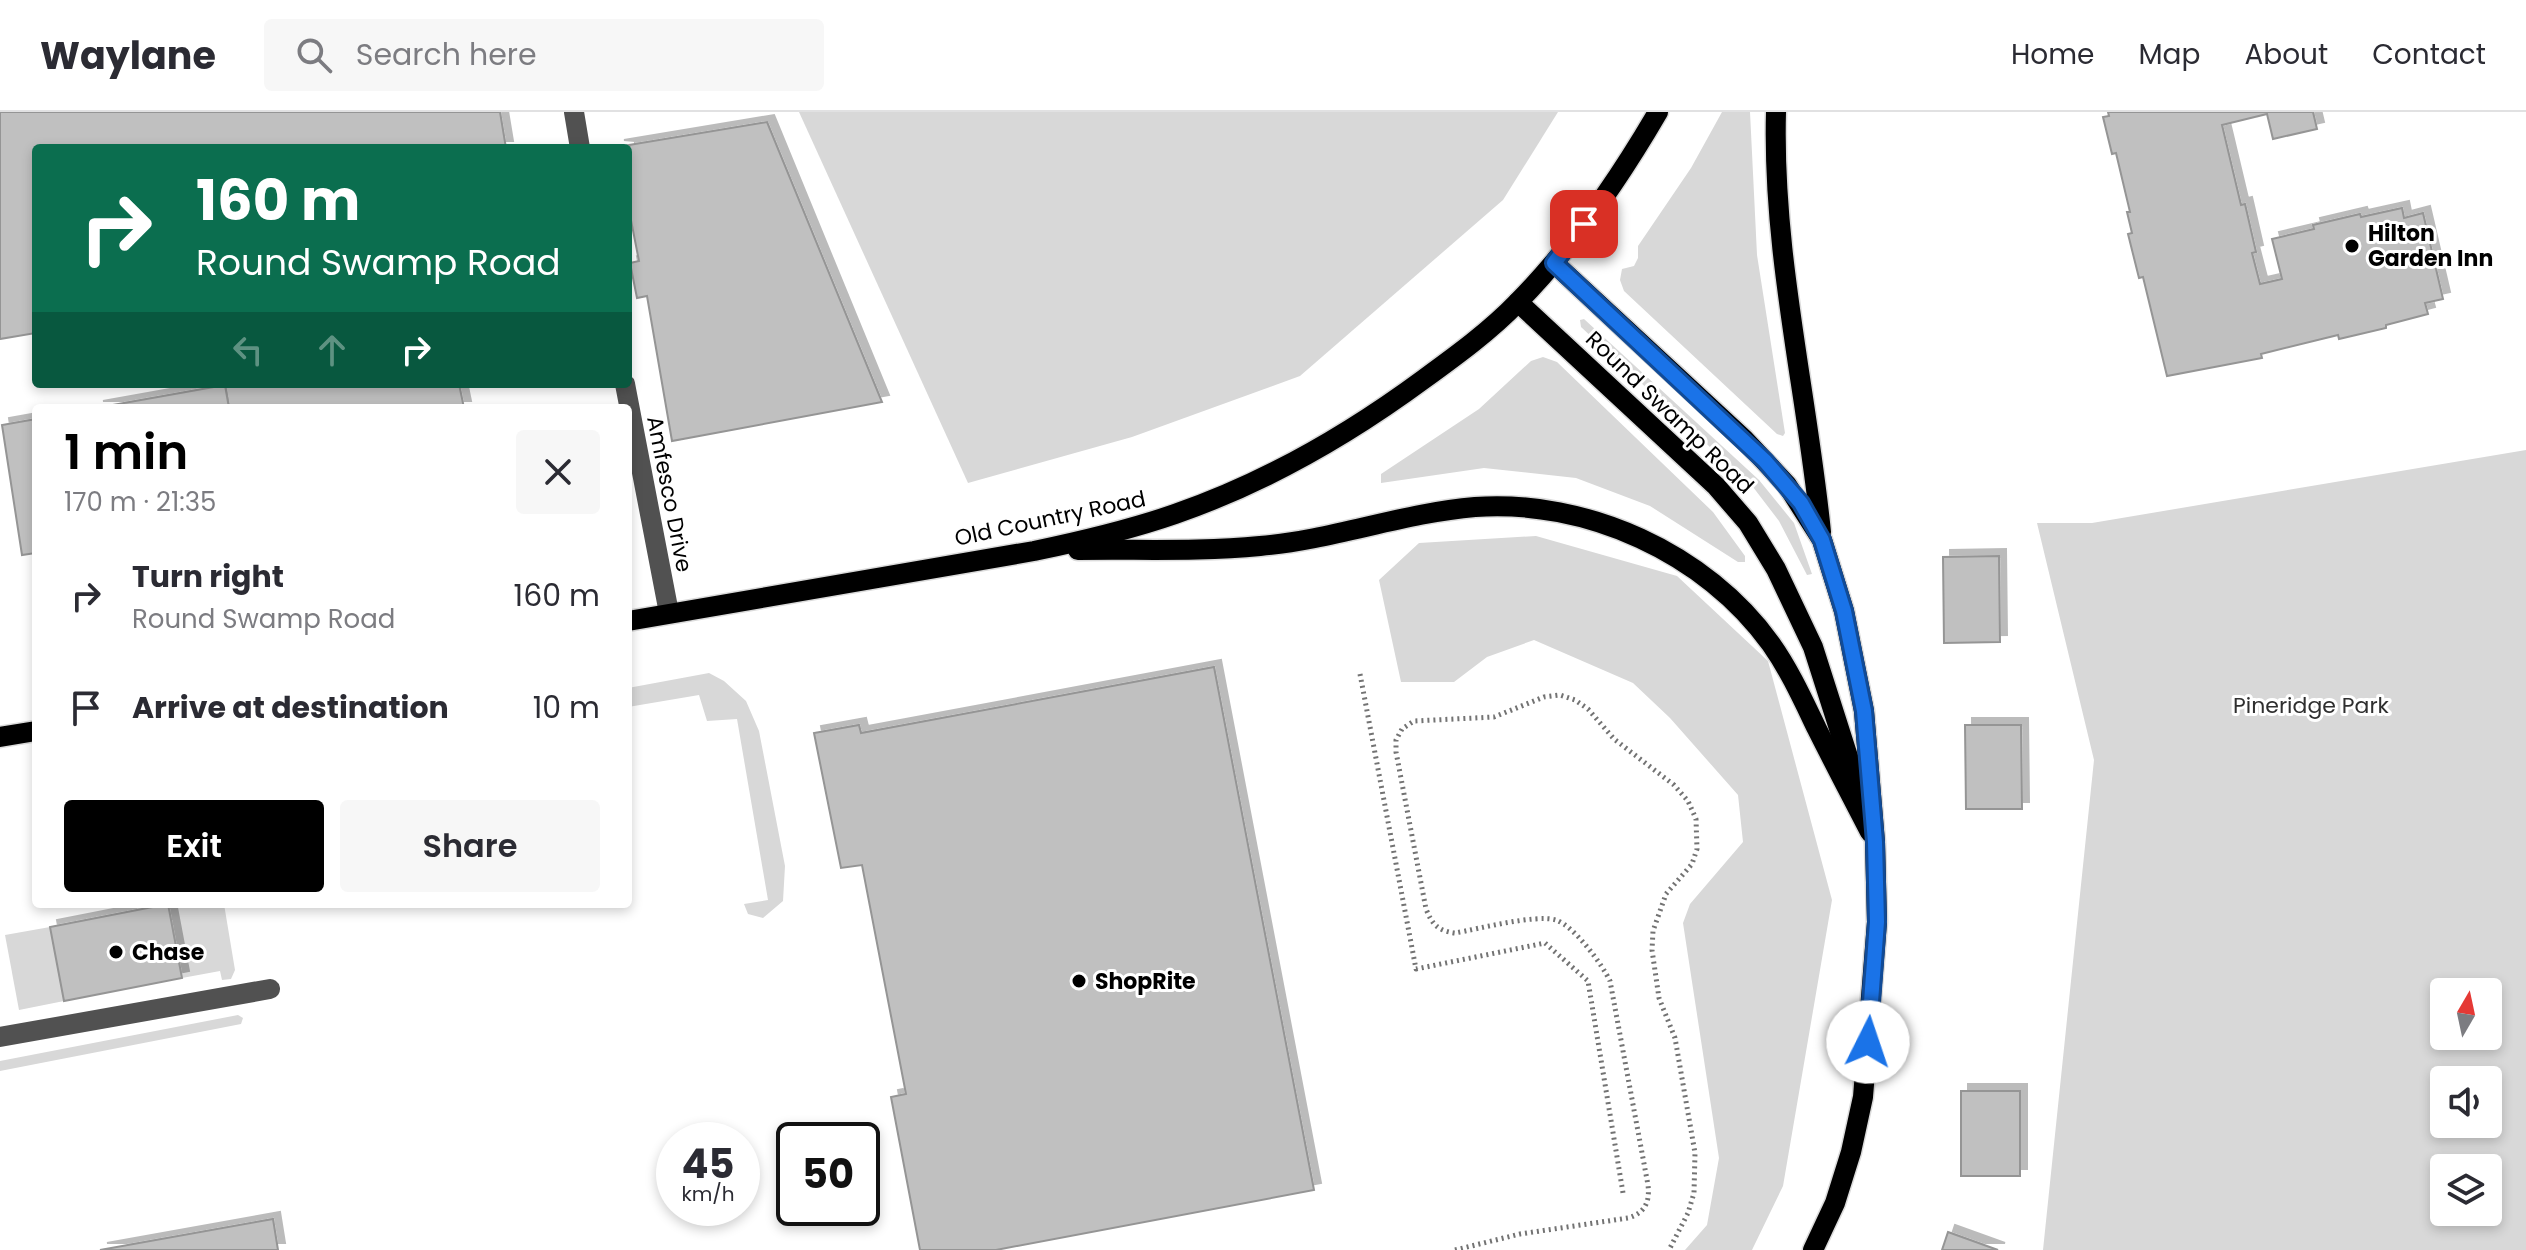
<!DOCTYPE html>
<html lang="en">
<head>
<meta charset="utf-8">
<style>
	:root { --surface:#fff; --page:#f7f7f7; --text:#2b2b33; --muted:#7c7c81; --line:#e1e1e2; --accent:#000 }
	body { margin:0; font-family:Poppins,sans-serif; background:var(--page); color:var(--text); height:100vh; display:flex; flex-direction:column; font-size:30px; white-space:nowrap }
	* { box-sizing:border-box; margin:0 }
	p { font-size:26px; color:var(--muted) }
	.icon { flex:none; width:44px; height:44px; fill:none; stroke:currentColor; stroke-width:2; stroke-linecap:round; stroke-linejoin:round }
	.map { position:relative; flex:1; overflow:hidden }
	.drawer { position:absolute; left:32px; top:292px; width:600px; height:504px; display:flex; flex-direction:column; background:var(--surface); border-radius:8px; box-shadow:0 4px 12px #0003 }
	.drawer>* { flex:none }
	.guide { position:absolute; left:32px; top:32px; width:600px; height:244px; border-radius:8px; box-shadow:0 4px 12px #0003; background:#0b6e4f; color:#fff; overflow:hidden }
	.needle { width:52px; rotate:9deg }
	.fabs { position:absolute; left:2430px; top:866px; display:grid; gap:16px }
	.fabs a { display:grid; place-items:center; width:72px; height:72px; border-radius:8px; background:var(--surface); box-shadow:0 4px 12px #0003; font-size:40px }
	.speed { position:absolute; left:656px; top:1010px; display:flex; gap:16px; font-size:40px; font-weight:700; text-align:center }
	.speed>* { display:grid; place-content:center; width:104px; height:104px; border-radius:50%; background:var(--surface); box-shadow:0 4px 12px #0003; line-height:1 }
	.speed small { font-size:20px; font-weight:400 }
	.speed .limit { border:4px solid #111; border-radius:12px; background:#fff; color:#111 }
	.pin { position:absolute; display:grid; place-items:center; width:68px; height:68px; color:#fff; margin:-34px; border-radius:16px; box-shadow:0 4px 12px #0006 }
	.me { position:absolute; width:88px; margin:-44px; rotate:4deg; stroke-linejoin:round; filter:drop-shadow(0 0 6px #0008) }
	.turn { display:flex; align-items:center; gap:28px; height:168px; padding:0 32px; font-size:36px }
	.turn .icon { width:104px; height:104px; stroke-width:2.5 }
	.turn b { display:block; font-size:56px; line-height:68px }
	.lanes { display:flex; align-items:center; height:76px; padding:0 32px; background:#0003; justify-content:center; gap:40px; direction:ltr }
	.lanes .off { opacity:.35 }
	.round { display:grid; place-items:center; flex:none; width:84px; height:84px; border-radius:8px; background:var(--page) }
	.headline { display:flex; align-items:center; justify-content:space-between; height:136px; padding:0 32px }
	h1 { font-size:48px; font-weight:600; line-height:60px; color:var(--accent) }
	.action { display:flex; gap:16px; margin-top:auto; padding:16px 32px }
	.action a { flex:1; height:92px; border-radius:8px; background:var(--accent); color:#fff; font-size:32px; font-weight:600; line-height:92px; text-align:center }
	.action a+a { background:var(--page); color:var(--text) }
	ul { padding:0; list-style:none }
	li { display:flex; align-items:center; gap:24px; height:112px; padding:0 32px }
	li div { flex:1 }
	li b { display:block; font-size:30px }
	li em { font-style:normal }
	header { display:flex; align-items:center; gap:48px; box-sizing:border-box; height:112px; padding:0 40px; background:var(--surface); border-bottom:2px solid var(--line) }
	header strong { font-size:38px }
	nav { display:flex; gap:44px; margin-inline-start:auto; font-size:28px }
	.search { width:560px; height:72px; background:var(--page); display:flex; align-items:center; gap:20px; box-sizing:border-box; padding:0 28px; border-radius:8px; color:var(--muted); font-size:30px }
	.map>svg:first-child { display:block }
	.green { fill:#d8d8d8; fill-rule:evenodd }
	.building { fill:#c0c0c0; stroke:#959595; stroke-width:2; filter:url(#shadow) }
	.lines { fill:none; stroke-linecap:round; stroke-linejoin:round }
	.major-casing { stroke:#dbdbdb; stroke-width:23 }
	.path { stroke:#737373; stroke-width:5; stroke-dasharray:2 4; stroke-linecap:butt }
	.minor { stroke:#515151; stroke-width:20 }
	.major { stroke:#000; stroke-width:20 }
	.route-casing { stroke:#114b97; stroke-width:20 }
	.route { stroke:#1a73e8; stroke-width:14 }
	.poi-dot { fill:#000; stroke:#fff; stroke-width:3 }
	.labels { text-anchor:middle; stroke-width:6; stroke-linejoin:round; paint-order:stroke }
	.poi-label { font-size:22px; font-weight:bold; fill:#000; stroke:#fff; text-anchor:start }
	.street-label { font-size:22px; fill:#000; stroke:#fff }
	.park-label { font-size:22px; fill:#2f2f2f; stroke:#fff }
</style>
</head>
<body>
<header>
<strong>Waylane</strong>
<div class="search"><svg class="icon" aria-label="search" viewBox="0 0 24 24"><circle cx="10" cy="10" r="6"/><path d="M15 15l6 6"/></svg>Search here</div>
<nav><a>Home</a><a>Map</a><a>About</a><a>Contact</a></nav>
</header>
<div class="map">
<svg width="2526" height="1138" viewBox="0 0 2526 1138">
	<defs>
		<filter id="shadow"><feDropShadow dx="7" dy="-7" stdDeviation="0" flood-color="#0004"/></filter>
	</defs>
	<rect width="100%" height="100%" fill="#fff"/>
	<g class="green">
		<polygon points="799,0 1558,0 1503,88 1300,264 1132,325 968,371"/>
		<polygon points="1722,0 1750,0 1757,143 1785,321 1783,324 1777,322 1624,179 1620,168 1622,157 1634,154 1638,146 1638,134 1691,56"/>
		<polygon points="1584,207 1759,368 1794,411 1812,462 1807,463 1779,409 1753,375 1581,215 1580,208"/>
		<polygon points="1543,245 1557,250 1713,400 1745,444 1745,450 1738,450 1650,394 1576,366 1484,356 1381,371 1381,362 1479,297 1531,249"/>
		<path d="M2526,338V1138H2043L2094,648L2037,411H2092ZM2488,880V924H2444V880ZM2488,968V1012H2444V968ZM2488,1056V1100H2444V1056Z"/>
		<polygon points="1536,424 1677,464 1768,549 1832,788 1783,1074 1752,1138 1685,1138 1707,1113 1719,1046 1683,811 1690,792 1743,730 1738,683 1670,606 1633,571 1534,528 1487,545 1454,570 1401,570 1379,468 1419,431"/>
		<polygon points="709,561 724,569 746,589 759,619 785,754 783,789 763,806 748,802 744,792 768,788 737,607 707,609 699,583 628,595 628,576"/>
		<polygon points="168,792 224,792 235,858 231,867 222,868 220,859 182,866"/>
		<polygon points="50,815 64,889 19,898 5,823"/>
		<polygon points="238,903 243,906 241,912 0,959 0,949"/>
	</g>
	<g class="building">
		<polygon points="0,0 500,0 506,36 36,36 36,221 0,227"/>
		<polygon points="2108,0 2313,0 2317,17 2273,27 2267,2 2222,13 2241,93 2245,92 2256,140 2252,141 2260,172 2282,167 2272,127 2314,117 2313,113 2360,102 2361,105 2402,96 2404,106 2423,101 2443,187 2425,191 2428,202 2386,213 2386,216 2339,227 2338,223 2261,242 2262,246 2167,264 2143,165 2139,166 2128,122 2132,121 2127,100 2130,100 2116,41 2112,42 2103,5 2109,4"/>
		<polygon points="767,10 882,290 672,329 647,184 637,186 630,151 639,149 628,93 628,36 617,35"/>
		<polygon points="459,272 464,296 229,296 225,273"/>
		<polygon points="225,273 229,296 96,296"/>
		<polygon points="36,307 36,441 22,443 2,313"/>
		<polygon points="1999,444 2000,530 1944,531 1943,445"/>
		<polygon points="1214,555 1314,1078 996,1138 920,1138 891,985 906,982 862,753 841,756 814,621 859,613 861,621"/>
		<polygon points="1965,613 2021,613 2022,697 1966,697"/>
		<polygon points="168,792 182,866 64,889 50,815"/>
		<rect x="1961" y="979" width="59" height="85"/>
		<polygon points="273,1107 278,1138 100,1138"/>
		<polygon points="1948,1120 1998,1138 1942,1138"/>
	</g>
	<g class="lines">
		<g class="major-casing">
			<g id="major">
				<path d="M1776,0C1772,141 1807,280 1821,420"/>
				<polyline points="1554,151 1744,327 1787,373 1822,428 1844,499 1864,599 1875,730 1877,810 1863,985 1851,1040 1835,1091 1813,1138"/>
				<polyline points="1518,190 1716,374 1748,411 1776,457 1813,535 1858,676"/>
				<path d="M1078,438C1138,437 1200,440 1260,434C1332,428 1403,401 1475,395C1586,387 1706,441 1771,532C1790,559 1803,588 1817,617C1834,651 1852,685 1870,720"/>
				<path d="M628,509L1034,439C1082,429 1129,418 1175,402C1265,371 1348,323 1424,267C1457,243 1490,219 1518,190C1573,134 1619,67 1658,0"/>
				<polyline points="0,625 36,619"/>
			</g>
		</g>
		<g class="path">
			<polyline points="1360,562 1416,857 1545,831 1588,869 1623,1081"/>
			<path d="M1455,1138L1520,1122L1628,1106C1645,1101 1650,1090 1648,1073L1610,869C1602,852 1574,814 1556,808C1535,802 1478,817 1455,821C1438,819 1432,812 1426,797L1396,640V628L1402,617L1414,609L1494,605L1544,585L1560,583L1575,588L1588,597L1614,627L1674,673L1688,689L1696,707L1697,737L1692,752L1666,782L1653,819L1652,838L1659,886L1675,926L1695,1041L1694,1081L1688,1101L1669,1138"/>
		</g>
		<g class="minor">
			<polyline points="574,0 580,36"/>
			<polyline points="625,272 669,501"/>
			<polyline points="0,925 270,877"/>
		</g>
		<use href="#major" class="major"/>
	</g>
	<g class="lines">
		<g class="route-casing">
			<polyline id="route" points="1584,112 1554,151 1765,349 1801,391 1822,428 1844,499 1864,599 1875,730 1877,810 1868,930"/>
		</g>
		<use href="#route" class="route"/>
	</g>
	<g class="poi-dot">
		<circle cx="2352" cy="134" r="8"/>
		<circle cx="116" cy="840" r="8"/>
		<circle cx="1079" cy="869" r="8"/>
	</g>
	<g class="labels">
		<g class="poi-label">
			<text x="2368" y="129">Hilton<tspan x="2368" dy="25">Garden Inn</tspan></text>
			<text x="132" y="848">Chase</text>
			<text x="1095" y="877">ShopRite</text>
		</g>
		<g class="street-label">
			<text transform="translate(1670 300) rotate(44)" y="8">Round Swamp Road</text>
			<text transform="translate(670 382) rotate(79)" y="8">Amfesco Drive</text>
			<text transform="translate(1050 406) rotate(-12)" y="8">Old Country Road</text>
		</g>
		<g class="park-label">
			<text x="2311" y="601">Pineridge Park</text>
		</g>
	</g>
</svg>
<div class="fabs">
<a><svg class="needle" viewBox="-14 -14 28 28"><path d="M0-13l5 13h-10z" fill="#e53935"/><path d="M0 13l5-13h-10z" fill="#7c7c81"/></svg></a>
<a><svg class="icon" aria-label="sound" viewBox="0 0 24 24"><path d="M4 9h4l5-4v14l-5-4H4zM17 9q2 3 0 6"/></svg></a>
<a><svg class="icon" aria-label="layers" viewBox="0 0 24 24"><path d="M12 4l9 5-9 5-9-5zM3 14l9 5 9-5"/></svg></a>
</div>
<div class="speed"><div>45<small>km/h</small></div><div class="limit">50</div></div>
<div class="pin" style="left:1584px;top:112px;background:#d93025"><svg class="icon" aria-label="arrive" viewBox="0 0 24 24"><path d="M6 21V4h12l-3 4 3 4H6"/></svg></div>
<svg class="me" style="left:1868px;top:930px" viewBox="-20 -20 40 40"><circle r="19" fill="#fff"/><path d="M0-13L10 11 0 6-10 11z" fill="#1a73e8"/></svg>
<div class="guide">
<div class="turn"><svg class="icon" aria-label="right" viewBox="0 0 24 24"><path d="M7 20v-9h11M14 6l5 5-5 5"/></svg><div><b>160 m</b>Round Swamp Road</div></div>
<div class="lanes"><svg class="icon off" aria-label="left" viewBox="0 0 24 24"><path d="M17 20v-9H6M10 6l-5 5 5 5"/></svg><svg class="icon off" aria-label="ahead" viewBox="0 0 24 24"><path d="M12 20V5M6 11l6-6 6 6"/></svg><svg class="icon" aria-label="right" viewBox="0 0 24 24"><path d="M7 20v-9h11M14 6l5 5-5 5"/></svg></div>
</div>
<section class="drawer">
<div class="headline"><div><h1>1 min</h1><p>170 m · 21:35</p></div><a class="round"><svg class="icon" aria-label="close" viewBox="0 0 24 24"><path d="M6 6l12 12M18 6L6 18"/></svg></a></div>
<ul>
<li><svg class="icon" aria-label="right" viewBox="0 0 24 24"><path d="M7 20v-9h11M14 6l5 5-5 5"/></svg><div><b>Turn right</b><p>Round Swamp Road</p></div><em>160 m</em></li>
<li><svg class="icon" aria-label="arrive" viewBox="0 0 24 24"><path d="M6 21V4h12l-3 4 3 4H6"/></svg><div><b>Arrive at destination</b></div><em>10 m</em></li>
</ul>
<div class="action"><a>Exit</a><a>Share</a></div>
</section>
</div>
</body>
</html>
